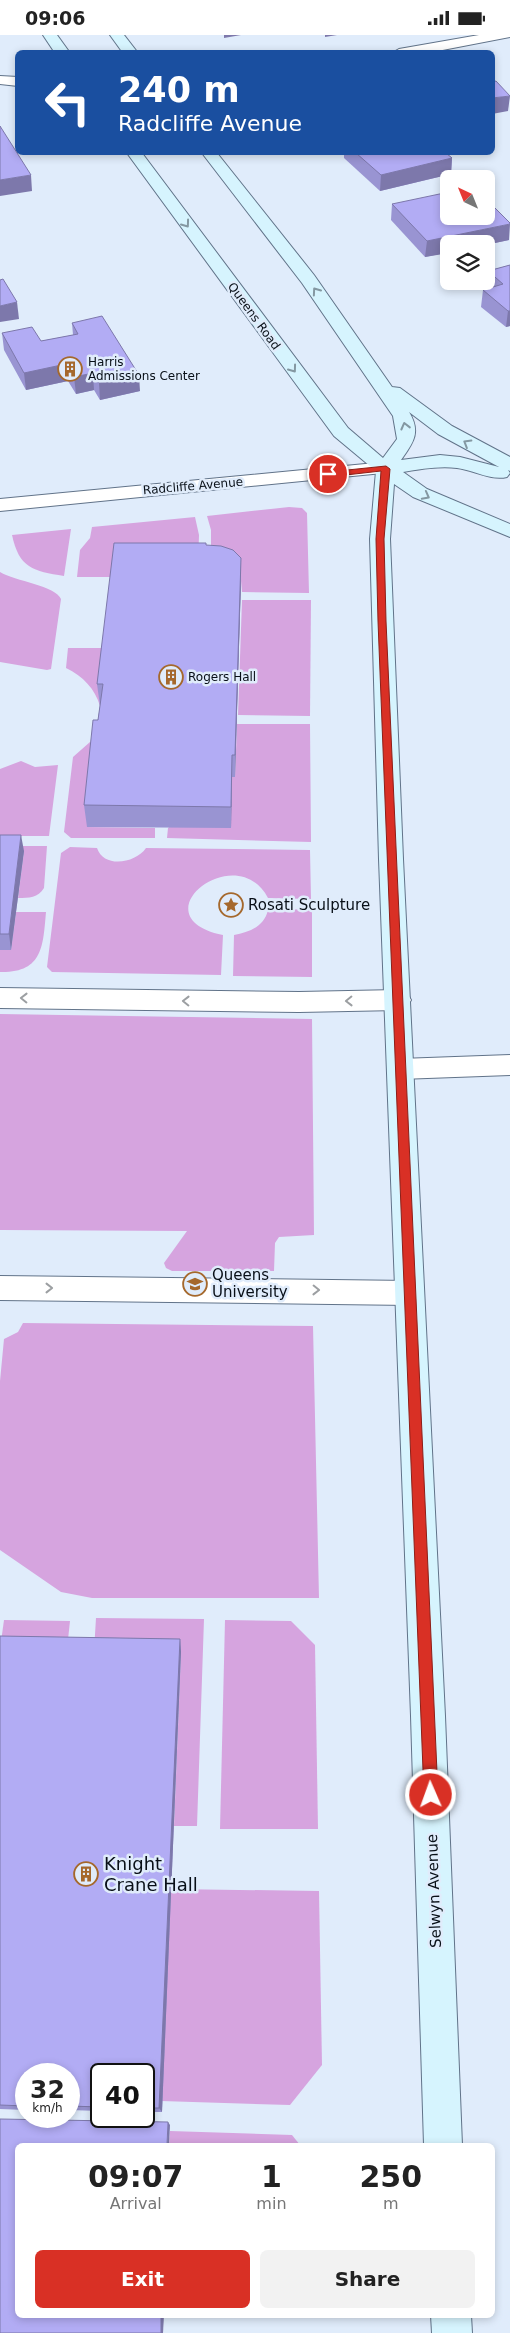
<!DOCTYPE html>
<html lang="en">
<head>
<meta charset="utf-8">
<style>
	:root { --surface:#fff; --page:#f2f2f2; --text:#222; --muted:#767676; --accent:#d93025 }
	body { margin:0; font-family:"DejaVu Sans",sans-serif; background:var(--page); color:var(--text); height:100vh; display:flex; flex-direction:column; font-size:19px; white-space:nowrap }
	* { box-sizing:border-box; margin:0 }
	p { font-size:16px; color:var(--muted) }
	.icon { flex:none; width:28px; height:28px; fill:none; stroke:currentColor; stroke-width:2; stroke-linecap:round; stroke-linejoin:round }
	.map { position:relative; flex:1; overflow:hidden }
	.panel { position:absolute; left:15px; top:2108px; width:480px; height:175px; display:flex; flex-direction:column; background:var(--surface); border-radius:8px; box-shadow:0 2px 8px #0003 }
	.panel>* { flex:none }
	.banner { position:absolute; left:15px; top:15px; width:480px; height:105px; border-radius:8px; box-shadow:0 2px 8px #0003; background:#1a4fa0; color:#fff; overflow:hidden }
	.needle { width:32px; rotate:317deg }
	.tools { position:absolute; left:440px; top:135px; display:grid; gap:10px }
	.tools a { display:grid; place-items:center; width:55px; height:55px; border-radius:8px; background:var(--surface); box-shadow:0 2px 8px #0003; font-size:25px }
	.speed { position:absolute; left:15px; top:2028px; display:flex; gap:10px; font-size:25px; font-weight:700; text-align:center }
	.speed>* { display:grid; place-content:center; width:65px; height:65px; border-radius:50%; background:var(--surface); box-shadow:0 2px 8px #0003; line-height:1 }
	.speed small { font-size:12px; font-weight:400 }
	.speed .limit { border:2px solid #111; border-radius:8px; background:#fff; color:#111 }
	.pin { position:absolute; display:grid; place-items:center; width:42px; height:42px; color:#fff; margin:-21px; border:2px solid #fff; border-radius:50%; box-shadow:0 1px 5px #0007 }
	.me { position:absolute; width:55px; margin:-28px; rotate:358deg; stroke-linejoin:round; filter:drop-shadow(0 0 4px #0008) }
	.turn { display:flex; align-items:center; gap:18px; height:105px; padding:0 20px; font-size:22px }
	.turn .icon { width:65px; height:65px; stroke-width:2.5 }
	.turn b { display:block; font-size:35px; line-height:42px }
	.eta { display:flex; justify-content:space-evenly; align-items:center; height:85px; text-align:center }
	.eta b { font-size:30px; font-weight:700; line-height:35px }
	.action { display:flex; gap:10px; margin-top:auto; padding:10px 20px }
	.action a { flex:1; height:58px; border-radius:8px; background:var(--accent); color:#fff; font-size:20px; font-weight:700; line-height:58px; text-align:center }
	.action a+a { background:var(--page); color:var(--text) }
	.status { display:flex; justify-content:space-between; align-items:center; height:35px; padding:0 25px; background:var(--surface); direction:ltr }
	.status svg { height:14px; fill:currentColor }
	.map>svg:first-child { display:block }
	.green { fill:#d6a4df }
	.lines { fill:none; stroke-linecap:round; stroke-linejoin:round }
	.lane-casing { stroke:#617389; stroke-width:2 }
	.street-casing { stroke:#617389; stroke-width:2 }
	.secondary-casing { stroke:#617389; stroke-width:2 }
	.lane { fill:#fff; fill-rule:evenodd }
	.street { fill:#fff; fill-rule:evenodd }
	.secondary { fill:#d6f4fe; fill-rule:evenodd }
	.wall { fill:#9994d2 }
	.shaded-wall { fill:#7d78ab }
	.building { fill:#b2acf4; stroke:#7d78ab }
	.oneway { stroke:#8498a2 }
	.oneway2 { stroke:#9c9fa2 }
	.route { fill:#d93025; stroke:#8d1f18 }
	.labels { text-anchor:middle; stroke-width:5; stroke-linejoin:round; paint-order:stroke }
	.far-street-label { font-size:12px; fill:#080f17; stroke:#e0ecfb }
	.far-poi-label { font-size:12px; fill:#080f17; stroke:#e0ecfb; text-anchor:start }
	.poi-label { font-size:15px; fill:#080f17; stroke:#e0ecfb; text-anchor:start }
	.street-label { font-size:15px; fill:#080f17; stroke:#e0ecfb }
	.near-poi-label { font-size:18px; fill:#080f17; stroke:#e0ecfb; text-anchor:start }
</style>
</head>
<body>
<div class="status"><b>09:06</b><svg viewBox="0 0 49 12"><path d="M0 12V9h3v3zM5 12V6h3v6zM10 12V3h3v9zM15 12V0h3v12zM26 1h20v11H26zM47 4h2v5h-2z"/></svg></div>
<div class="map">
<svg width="510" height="2298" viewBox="0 0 510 2298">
	<rect width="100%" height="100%" fill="#e0ecfb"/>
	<g class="green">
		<polygon points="289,472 302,473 307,478 309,558 242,557 241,546 211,532 211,495 207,481"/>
		<polygon points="195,482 199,500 198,530 115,542 77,542 80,515 90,503 92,492"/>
		<path d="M71,494L64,541C33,536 19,533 12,500Z"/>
		<path d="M0,537C15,546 56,551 61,564L51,634L47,635L0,627Z"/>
		<polygon points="242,565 311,565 310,681 238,680"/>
		<path d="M68,613H106L100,671C95,654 83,641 66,633Z"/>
		<polygon points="237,689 310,689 311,807 167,803 168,793 232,742 235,742"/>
		<polygon points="90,707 96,707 87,792 155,793 155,803 71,803 64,797 73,722"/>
		<polygon points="21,726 35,732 58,730 49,801 0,801 0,734"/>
		<path d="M0,811H47L44,853C38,863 29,863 18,863L24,816Z"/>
		<path d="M70,812L97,813C104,834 136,828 146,813L310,815L311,864L268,863C236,802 136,882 223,900L221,940L52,937L47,932L61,818Z"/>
		<path d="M312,874V942L233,941L234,900C249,897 264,892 268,875Z"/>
		<path d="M16,877H46C43,911 43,938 0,937V915H11Z"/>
		<polygon points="0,979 312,984 314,1200 279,1202 275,1208 274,1236 172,1236 166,1233 164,1228 187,1196 0,1195"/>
		<polygon points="23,1288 313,1291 319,1563 92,1563 61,1557 0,1515 0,1346 4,1304 18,1297"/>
		<polygon points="96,1583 204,1584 197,1791 174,1791 181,1617 94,1616"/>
		<polygon points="4,1585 70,1586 67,1614 0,1614"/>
		<polygon points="225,1585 291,1586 315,1610 318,1794 220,1794"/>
		<polygon points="171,1854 319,1856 322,2030 290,2070 161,2066"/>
		<polygon points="170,2096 292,2100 300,2110 169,2110"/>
	</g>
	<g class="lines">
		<g class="lane-casing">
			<g id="lane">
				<polygon points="0,953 299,957 398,955 407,958 411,965 407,972 398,975 299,977 0,973"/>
				<polygon points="510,1020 510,1040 400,1044 391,1041 387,1034 391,1027 400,1024"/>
				<polygon points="0,1241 410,1246 420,1249 424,1258 420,1267 410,1270 0,1265"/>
			</g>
		</g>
		<g class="street-casing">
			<g id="street">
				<polygon points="479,0 510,0 510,2 427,18 392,18 399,14"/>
				<polygon points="0,41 18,42 18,51 0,49"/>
				<polygon points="386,427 393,429 396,433 393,437 0,476 0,464"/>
			</g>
		</g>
		<g class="secondary-casing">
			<g id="secondary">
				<polygon points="43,0 57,0 70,18 55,18"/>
				<polygon points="110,0 124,0 138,18 123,18"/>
				<path d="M127,118H142L348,393L383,423L397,404L393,381L302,248L202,118H217L314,240L392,352L400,353L452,391L510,422V436L508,435L510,438L507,442C491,446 473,435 457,433C439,431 421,434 403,437L427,454L510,489V502L413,462L394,449L390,504L403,824L445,1681L462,2110H424L411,1681L379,824L370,504L376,436L334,401ZM409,377L438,399L499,432L460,422L440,420L401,425C412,409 422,398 409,377Z"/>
				<polygon points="431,2280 471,2280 472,2298 432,2298"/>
			</g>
		</g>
		<use href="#lane" class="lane"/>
		<use href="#street" class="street"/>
		<use href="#secondary" class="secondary"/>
	</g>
	<g class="wall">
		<polygon points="344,118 446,118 452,123 451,139 380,156 344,123"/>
		<polygon points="392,169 509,205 425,222 391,185"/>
		<polygon points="510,230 510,291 506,292 481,272 483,255 487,254 486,253 488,236"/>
		<polygon points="72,288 140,356 100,365 94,355 76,359 68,346 26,355 4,315 2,298 41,306 73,300"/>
		<polygon points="206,510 241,523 241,546 235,742 232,742 231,793 87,792 84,770 100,671 97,649"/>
		<polygon points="0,800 24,816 11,915 0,915"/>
		<polygon points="0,1601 180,1604 181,1617 162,2077 144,2077 144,2039 101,2039 101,2076 69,2075 69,2039 26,2039 26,2075 0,2074"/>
	</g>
	<g class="shaded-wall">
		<polygon points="224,0 241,0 224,3"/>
		<polygon points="325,0 337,0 325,2"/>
		<polygon points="510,61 508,76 492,79 492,63"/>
		<polygon points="452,123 451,139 380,156 381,140"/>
		<polygon points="31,140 32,156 0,161 0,145"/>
		<polygon points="510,189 509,205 486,210 486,209 449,209 449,218 425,222 427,206"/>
		<polygon points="17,267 19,284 0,287 0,271"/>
		<polygon points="508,276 510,276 510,291 506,292"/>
		<polygon points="66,329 68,346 26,355 24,338"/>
		<polygon points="93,338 94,355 76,359 74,342"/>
		<polygon points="139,340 140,356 100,365 99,348"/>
		<polygon points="241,523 241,546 235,742 235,720"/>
		<polygon points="232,720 232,742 231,793 231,772"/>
		<polygon points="21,800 24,816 11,915 9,899"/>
		<polygon points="180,1604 181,1617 162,2077 159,2073"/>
		<polygon points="168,2087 170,2090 169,2110 167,2110"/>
		<polygon points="161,2280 164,2280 163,2298 161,2298"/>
	</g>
	<g class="building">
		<polygon points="496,46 510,61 492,63 492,47"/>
		<polygon points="0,91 31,140 0,145"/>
		<polygon points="356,118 446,118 452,123 381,140"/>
		<polygon points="449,157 449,181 486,181 486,164 510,188 510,189 427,206 392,169"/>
		<polygon points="510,230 510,276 508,276 483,255 503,249 488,236"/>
		<polygon points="3,244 17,267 0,271 0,245"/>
		<polygon points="102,281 139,340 99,348 93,338 74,342 66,329 24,338 2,298 32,292 41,306 78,299 72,288"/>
		<polygon points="114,508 206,508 206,510 221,511 233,515 241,523 235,720 232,720 231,772 84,770 93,685 98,685 103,649 97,649"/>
		<polygon points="0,800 21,800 9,899 0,899"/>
		<polygon points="0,1601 180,1604 159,2073 144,2073 144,2039 101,2039 101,2072 69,2071 69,2039 26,2039 26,2071 0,2070"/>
		<polygon points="0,2084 168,2087 167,2110 18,2110 18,2280 161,2280 161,2298 0,2298"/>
	</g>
	<defs><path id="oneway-chevron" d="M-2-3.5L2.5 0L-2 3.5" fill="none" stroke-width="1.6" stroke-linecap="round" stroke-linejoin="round" transform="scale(1.25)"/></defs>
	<g class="oneway">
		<use href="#oneway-chevron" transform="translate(186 189) rotate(54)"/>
		<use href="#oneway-chevron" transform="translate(316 256) rotate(-125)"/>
		<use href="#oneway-chevron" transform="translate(293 334) rotate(54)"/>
		<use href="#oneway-chevron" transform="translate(405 391) rotate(-104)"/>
		<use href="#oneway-chevron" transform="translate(467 408) rotate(-149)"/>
		<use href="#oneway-chevron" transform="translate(426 461) rotate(28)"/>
	</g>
	<g class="oneway2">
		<use href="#oneway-chevron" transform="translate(24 963) rotate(-179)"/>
		<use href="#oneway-chevron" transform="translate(186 966) rotate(-179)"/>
		<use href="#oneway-chevron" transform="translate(349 966) rotate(179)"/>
		<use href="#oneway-chevron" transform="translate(49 1253)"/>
		<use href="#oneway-chevron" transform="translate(316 1255) rotate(1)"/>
	</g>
	<polygon class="route" points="386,431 390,434 384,504 386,586 438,1760 436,1765 431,1767 426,1765 424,1760 378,586 376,504 381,436 328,442 324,439 328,437"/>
	<defs>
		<g id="building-ring" transform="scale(1.25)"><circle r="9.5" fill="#e0ecfb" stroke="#a5682c" stroke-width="1.5"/><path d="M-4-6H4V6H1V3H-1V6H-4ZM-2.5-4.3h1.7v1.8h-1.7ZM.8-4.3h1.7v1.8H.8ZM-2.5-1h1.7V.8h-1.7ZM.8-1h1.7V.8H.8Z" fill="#a5682c"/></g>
		<g id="sight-ring" transform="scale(1.25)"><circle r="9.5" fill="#e0ecfb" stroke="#a5682c" stroke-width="1.5"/><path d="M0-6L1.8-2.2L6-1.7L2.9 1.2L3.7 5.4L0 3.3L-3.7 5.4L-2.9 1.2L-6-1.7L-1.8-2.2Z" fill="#a5682c"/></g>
		<g id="university-ring" transform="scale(1.25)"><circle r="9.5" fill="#e0ecfb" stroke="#a5682c" stroke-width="1.5"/><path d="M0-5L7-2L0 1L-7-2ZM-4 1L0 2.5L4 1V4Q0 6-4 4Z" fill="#a5682c"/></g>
	</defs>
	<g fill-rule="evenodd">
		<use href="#building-ring" x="70" y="334"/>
		<use href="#building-ring" x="171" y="642"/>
		<use href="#sight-ring" x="231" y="870"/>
		<use href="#university-ring" x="195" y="1249"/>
		<use href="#building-ring" x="86" y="1839"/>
	</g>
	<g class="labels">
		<g class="far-street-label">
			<text transform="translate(254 281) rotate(54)" y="4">Queens Road</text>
			<text transform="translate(193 451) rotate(-5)" y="4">Radcliffe Avenue</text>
		</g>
		<g class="far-poi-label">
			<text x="88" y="331">Harris<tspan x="88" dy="14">Admissions Center</tspan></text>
			<text x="188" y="646">Rogers Hall</text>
		</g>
		<g class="poi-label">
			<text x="248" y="875">Rosati Sculpture</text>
			<text x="212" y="1245">Queens<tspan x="212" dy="17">University</tspan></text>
		</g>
		<g class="street-label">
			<text transform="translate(434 1856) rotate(-92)" y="5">Selwyn Avenue</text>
		</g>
		<g class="near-poi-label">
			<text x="104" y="1835">Knight<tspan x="104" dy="21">Crane Hall</tspan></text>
		</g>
	</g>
</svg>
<div class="tools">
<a><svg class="needle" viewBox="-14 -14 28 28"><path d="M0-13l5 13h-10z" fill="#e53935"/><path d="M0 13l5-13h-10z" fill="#767676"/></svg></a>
<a><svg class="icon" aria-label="layers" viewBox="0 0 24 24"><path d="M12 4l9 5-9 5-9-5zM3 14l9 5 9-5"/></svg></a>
</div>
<div class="speed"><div>32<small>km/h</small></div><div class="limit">40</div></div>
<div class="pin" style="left:328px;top:439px;background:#d93025"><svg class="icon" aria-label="arrive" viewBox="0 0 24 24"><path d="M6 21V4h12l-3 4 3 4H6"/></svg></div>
<svg class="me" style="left:431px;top:1760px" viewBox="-20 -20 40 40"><circle r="17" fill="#d93025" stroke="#fff" stroke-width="3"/><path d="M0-11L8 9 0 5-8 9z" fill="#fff"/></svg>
<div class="banner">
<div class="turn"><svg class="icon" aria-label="left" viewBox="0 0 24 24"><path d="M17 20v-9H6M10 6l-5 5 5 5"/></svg><div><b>240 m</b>Radcliffe Avenue</div></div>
</div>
<section class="panel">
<div class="eta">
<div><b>09:07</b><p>Arrival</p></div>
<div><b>1</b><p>min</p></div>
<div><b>250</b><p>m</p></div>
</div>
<div class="action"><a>Exit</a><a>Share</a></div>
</section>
</div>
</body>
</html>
